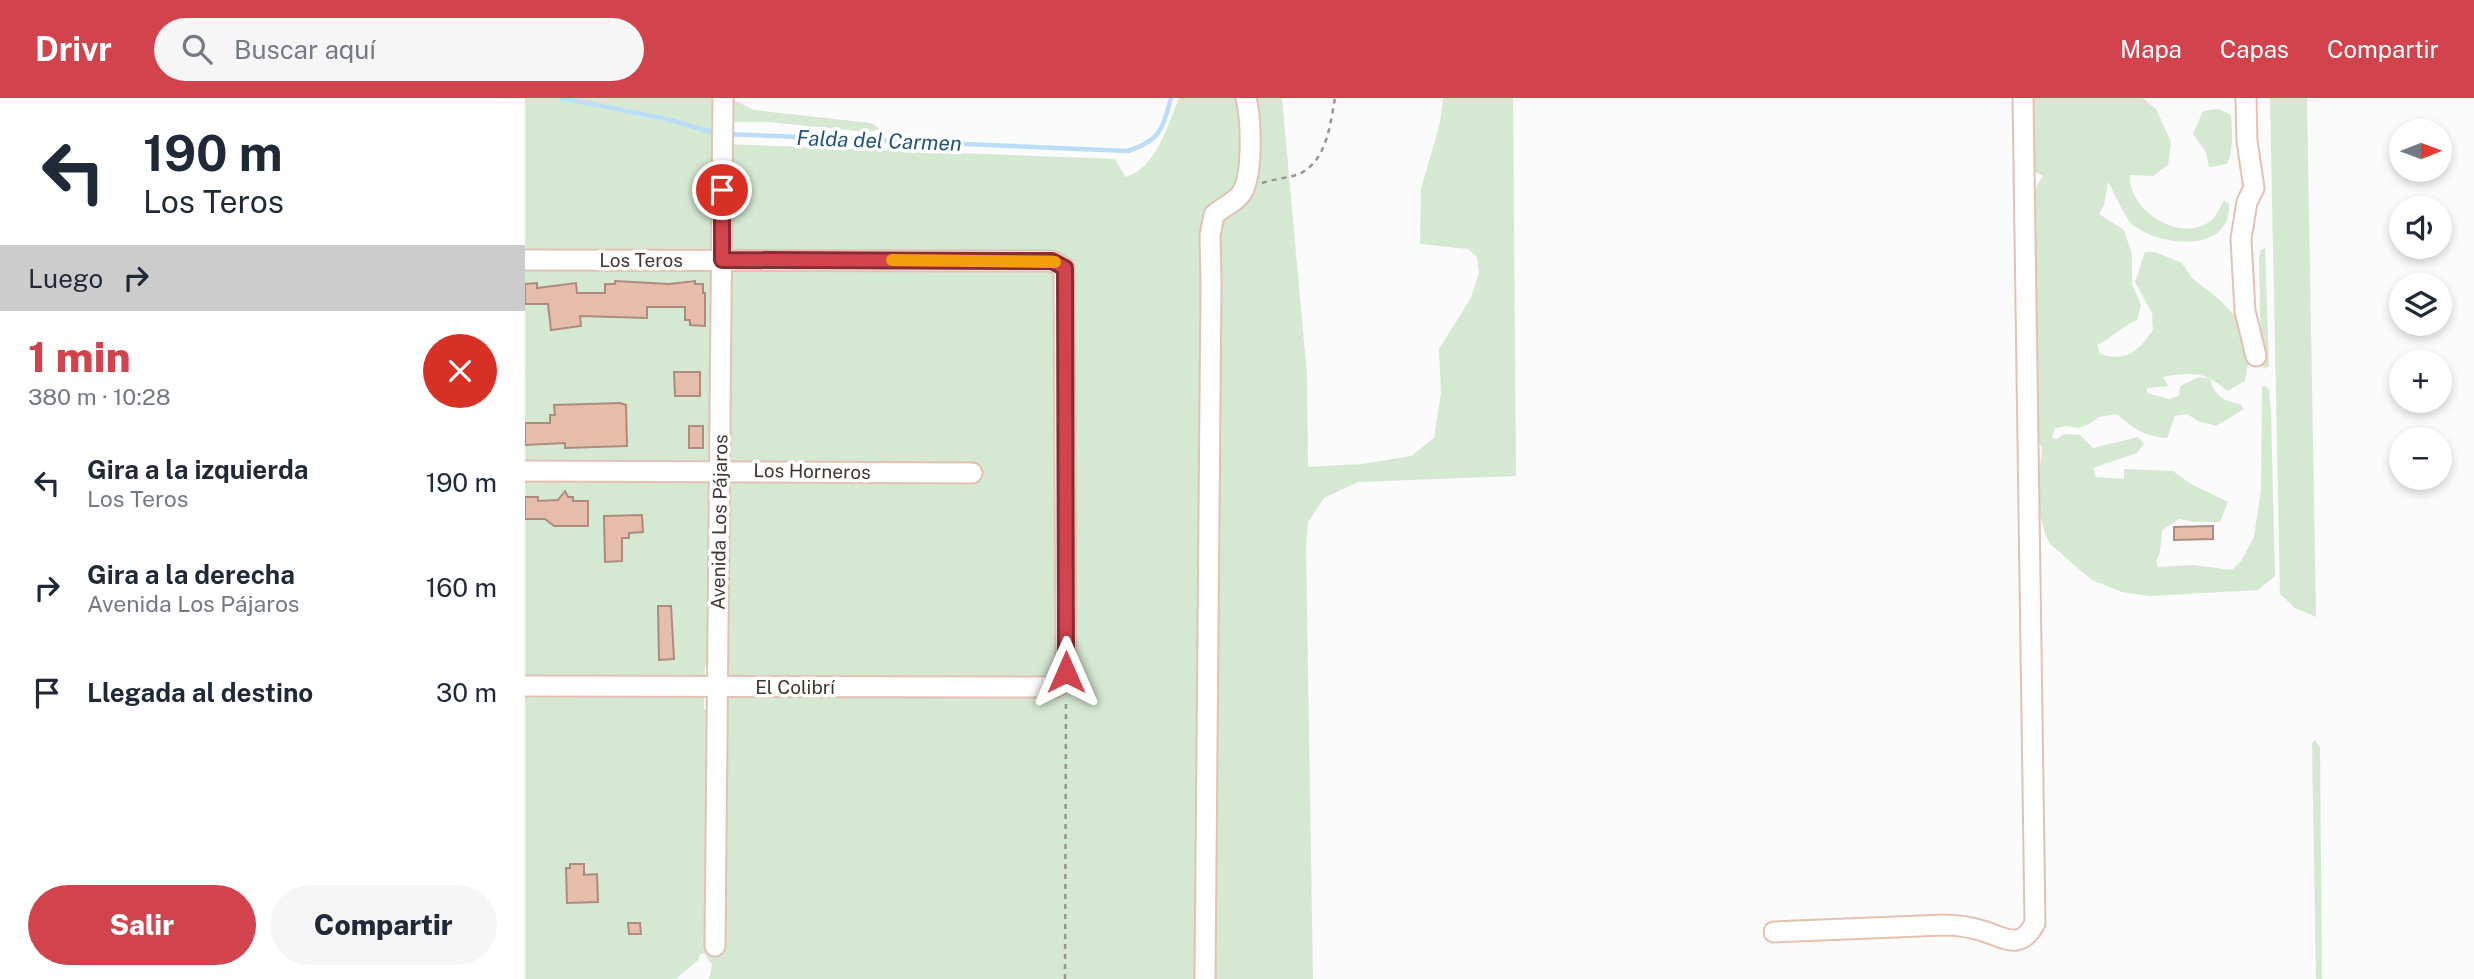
<!DOCTYPE html>
<html lang="es">
<head>
<meta charset="utf-8">
<style>
	:root { --surface:#fff; --page:#f6f6f7; --text:#1f2937; --muted:#747a83; --accent:#d3434d }
	body { margin:0; font-family:"Public Sans",sans-serif; background:var(--page); color:var(--text); height:100vh; display:flex; flex-direction:column; font-size:26px; white-space:nowrap }
	* { box-sizing:border-box; margin:0 }
	p { font-size:23px; color:var(--muted) }
	.icon { flex:none; width:38px; height:38px; fill:none; stroke:currentColor; stroke-width:2; stroke-linecap:round; stroke-linejoin:round }
	.map { position:relative; flex:1; overflow:hidden }
	.panel { display:flex; flex-direction:column; background:var(--surface); width:525px }
	.panel>* { flex:none }
	.banner { background:#fff; color:var(--text); overflow:hidden }
	.needle { width:46px; rotate:89deg }
	.controls { position:absolute; left:1864px; top:21px; display:grid; gap:14px }
	.controls a { display:grid; place-items:center; width:63px; height:63px; border-radius:50%; background:var(--surface); box-shadow:0 4px 10px #0003; font-size:35px }
	.pin { position:absolute; display:grid; place-items:center; width:60px; height:60px; color:#fff; margin:-30px; border:4px solid #fff; border-radius:50%; box-shadow:0 2px 7px #0007 }
	.me { position:absolute; width:77px; margin:-38px; rotate:0deg; stroke-linejoin:round; filter:drop-shadow(0 0 5px #0008) }
	.turn { display:flex; align-items:center; gap:24px; height:147px; padding:0 28px; font-size:32px }
	.turn .icon { width:91px; height:91px; stroke-width:2.5 }
	.turn b { display:block; font-size:49px; line-height:60px }
	.then { display:flex; align-items:center; height:66px; padding:0 28px; background:#0003; gap:14px; font-size:26px }
	.round { display:grid; place-items:center; flex:none; width:74px; height:74px; border-radius:37px; background:var(--page) }
	.headline { display:flex; align-items:center; justify-content:space-between; height:119px; padding:0 28px }
	h1 { font-size:42px; font-weight:800; line-height:52px; color:var(--accent) }
	.button { display:flex; gap:14px; margin-top:auto; padding:14px 28px }
	.button a { flex:1; height:80px; border-radius:42px; background:var(--accent); color:#fff; font-size:28px; font-weight:800; line-height:80px; text-align:center }
	.button a+a { background:var(--page); color:var(--text) }
	ul { padding:0; list-style:none }
	li { display:flex; align-items:center; gap:21px; height:105px; padding:0 28px }
	li div { flex:1 }
	li b { display:block; font-size:26px }
	li em { font-style:normal }
	header { display:flex; align-items:center; gap:42px; box-sizing:border-box; height:98px; padding:0 35px; background:var(--accent); color:#fff }
	header strong { font-size:33px }
	nav { display:flex; gap:38px; margin-inline-start:auto; font-size:24px }
	.search { width:490px; height:63px; background:var(--page); display:flex; align-items:center; gap:18px; box-sizing:border-box; padding:0 24px; border-radius:38px; color:var(--muted); font-size:26px }
	main { display:flex; flex:1; min-height:0 }
	.map>svg:first-child { display:block }
	.green { fill:#d4e8d2; fill-rule:evenodd }
	.lines { fill:none; stroke-linecap:round; stroke-linejoin:round }
	.stream { stroke:#bcddfa; stroke-width:4.5 }
	.building { fill:#e6bdab; stroke:#ad8c7e; stroke-width:2 }
	.minor-casing { stroke:#e4c1b1; stroke-width:23 }
	.path { stroke:#9a9390; stroke-width:2.5; stroke-dasharray:5 5; stroke-linecap:butt }
	.minor { stroke:#fff; stroke-width:19 }
	.route-casing { stroke:#892c32; stroke-width:18 }
	.route { stroke:#d3434d; stroke-width:12 }
	.slow { stroke:#f59e0b; stroke-width:12 }
	.labels { text-anchor:middle; stroke-width:7; stroke-linejoin:round; paint-order:stroke }
	.street-label { font-size:19px; fill:#42342e; stroke:#fff }
	.water-label { font-size:21px; font-style:italic; fill:#21537a; stroke:#fff }
</style>
</head>
<body>
<header>
<strong>Drivr</strong>
<div class="search"><svg class="icon" aria-label="search" viewBox="0 0 24 24"><circle cx="10" cy="10" r="6"/><path d="M15 15l6 6"/></svg>Buscar aquí</div>
<nav><a>Mapa</a><a>Capas</a><a>Compartir</a></nav>
</header>
<main>
<section class="panel">
<div class="banner">
<div class="turn"><svg class="icon" aria-label="left" viewBox="0 0 24 24"><path d="M17 20v-9H6M10 6l-5 5 5 5"/></svg><div><b>190 m</b>Los Teros</div></div>
<div class="then">Luego<svg class="icon" aria-label="right" viewBox="0 0 24 24"><path d="M7 20v-9h11M14 6l5 5-5 5"/></svg></div>
</div>
<div class="headline"><div><h1>1 min</h1><p>380 m · 10:28</p></div><a class="round" style="background:#d93025;color:#fff"><svg class="icon" aria-label="close" viewBox="0 0 24 24"><path d="M6 6l12 12M18 6L6 18"/></svg></a></div>
<ul>
<li><svg class="icon" aria-label="left" viewBox="0 0 24 24"><path d="M17 20v-9H6M10 6l-5 5 5 5"/></svg><div><b>Gira a la izquierda</b><p>Los Teros</p></div><em>190 m</em></li>
<li><svg class="icon" aria-label="right" viewBox="0 0 24 24"><path d="M7 20v-9h11M14 6l5 5-5 5"/></svg><div><b>Gira a la derecha</b><p>Avenida Los Pájaros</p></div><em>160 m</em></li>
<li><svg class="icon" aria-label="arrive" viewBox="0 0 24 24"><path d="M6 21V4h12l-3 4 3 4H6"/></svg><div><b>Llegada al destino</b></div><em>30 m</em></li>
</ul>
<div class="button"><a>Salir</a><a>Compartir</a></div>
</section>
<div class="map">
<svg width="1949" height="881" viewBox="0 0 1949 881">
	<rect width="100%" height="100%" fill="#fbfbfb"/>
	<g class="green">
		<path d="M0,0H205L229,12L346,25L355,31L343,34L243,24H206L198,46L590,61L600,79C632,70 642,28 654,0H757L782,277L783,369L837,366L886,358L909,340L916,295L914,251L946,200L954,175L952,159L943,151L895,146L896,91L915,25L918,0H988L991,378L833,384L799,400L783,424L781,447L788,881H184L187,867L180,856H175L174,861L151,881H0ZM185,346L195,386L184,391ZM192,566L184,610L179,611L180,569Z"/>
		<path d="M1504,0H1618L1631,11L1646,44L1643,67L1628,78L1605,77C1602,113 1659,148 1688,121C1692,116 1696,108 1699,102L1704,106C1707,156 1633,149 1607,126C1600,120 1589,94 1583,84L1579,107L1574,116L1599,132L1607,157V186L1616,207L1612,222C1597,228 1587,240 1572,247L1575,256C1603,264 1612,254 1628,232L1627,215L1610,184L1620,154H1630L1657,165L1667,180L1696,203L1710,218L1723,265L1720,283L1702,293C1681,273 1666,274 1638,279L1643,288L1622,290V295L1644,301L1654,298L1655,288L1674,279L1685,281C1690,298 1698,303 1715,306L1719,311L1691,328L1673,323L1662,316L1650,318L1642,340C1621,339 1607,330 1592,316L1574,319L1564,326L1553,330L1541,328L1530,330L1527,339L1532,341L1539,336L1555,337L1568,350L1613,339L1619,346L1612,355L1568,370L1571,379L1599,381V371L1648,373L1666,386L1703,404L1695,424H1669L1654,421L1637,432L1635,454L1631,463L1633,469L1668,467L1707,472L1716,463L1729,439L1736,392L1737,289L1740,288L1744,291L1746,316L1750,478L1733,492L1624,498L1597,494L1567,482L1526,447L1520,436L1515,417L1513,390L1517,351L1509,331L1506,115L1512,87L1518,78L1506,72Z"/>
		<polygon points="1745,0 1782,0 1791,519 1770,510 1755,496"/>
		<path d="M1694,11L1706,17C1707,34 1709,50 1702,66L1684,69L1681,54L1668,36L1678,13Z"/>
		<polygon points="1740,150 1744,268 1739,271 1736,265 1734,160 1736,152"/>
		<polygon points="1790,642 1795,649 1797,881 1791,881 1787,645"/>
	</g>
	<g class="lines">
		<g class="stream">
			<polyline points="36,0 141,21 193,36"/>
			<path d="M202,36L603,53C636,42 637,32 646,0"/>
		</g>
	</g>
	<g class="building">
		<polygon points="90,183 144,186 170,183 170,186 178,186 178,195 180,195 180,228 165,227 165,222 160,222 160,209 122,209 122,220 55,218 56,228 26,232 23,206 0,206 0,186 12,185 12,190 51,185 52,195 80,195 80,186 90,186"/>
		<polygon points="149,274 175,274 175,298 150,298"/>
		<polygon points="95,305 101,307 102,348 40,350 40,345 0,347 0,325 25,325 25,317 30,317 29,307"/>
		<rect x="164" y="328" width="14" height="22"/>
		<polygon points="40,393 43,399 48,399 48,403 63,403 63,428 29,428 20,421 0,421 0,399 13,399 13,403 33,402"/>
		<polygon points="117,417 118,434 104,435 104,440 97,440 97,463 80,464 79,418"/>
		<polygon points="1688,428 1688,441 1649,442 1649,429"/>
		<polygon points="133,508 146,508 149,561 134,562"/>
		<polygon points="45,766 59,766 59,777 72,776 73,804 42,805 41,770 45,770"/>
		<polygon points="103,825 115,825 116,836 104,836"/>
	</g>
	<g class="lines">
		<g class="minor-casing">
			<g id="minor">
				<polyline points="1721,0 1722,43 1729,90 1722,104 1716,141 1720,213 1731,258"/>
				<polyline points="0,162 527,163 539,170 541,574 537,584 531,589 0,588"/>
				<polyline points="0,373 447,375"/>
				<path d="M1249,834L1419,827C1433,827 1445,829 1458,833C1482,841 1496,852 1510,825L1498,0"/>
				<polyline points="190,848 198,0"/>
				<path d="M680,881L686,185L685,137L689,117C696,110 709,105 715,97C729,81 726,20 721,0"/>
			</g>
		</g>
		<g class="path">
			<path d="M737,85C749,81 763,80 774,76C802,63 805,27 810,0"/>
			<polyline points="540,881 541,601"/>
		</g>
		<use href="#minor" class="minor"/>
	</g>
	<g class="lines">
		<g class="route-casing">
			<polyline id="route" points="197,92 197,162 527,163 540,170 541,574"/>
		</g>
		<use href="#route" class="route"/>
		<polyline class="slow" points="367,162 530,164"/>
	</g>
	<g class="labels">
		<g class="street-label">
			<text x="116" y="169">Los Teros</text>
			<text transform="translate(287 373) rotate(1)" y="7">Los Horneros</text>
			<text transform="translate(194 424) rotate(-89)" y="7">Avenida Los Pájaros</text>
			<text x="270" y="596">El Colibrí</text>
		</g>
		<g class="water-label">
			<text transform="translate(354 43) rotate(2)" y="7">Falda del Carmen</text>
		</g>
	</g>
</svg>
<div class="controls">
<a><svg class="needle" viewBox="-14 -14 28 28"><path d="M0-13l5 13h-10z" fill="#e53935"/><path d="M0 13l5-13h-10z" fill="#747a83"/></svg></a>
<a><svg class="icon" aria-label="sound" viewBox="0 0 24 24"><path d="M4 9h4l5-4v14l-5-4H4zM17 9q2 3 0 6"/></svg></a>
<a><svg class="icon" aria-label="layers" viewBox="0 0 24 24"><path d="M12 4l9 5-9 5-9-5zM3 14l9 5 9-5"/></svg></a>
<a>+</a>
<a>−</a>
</div>
<div class="pin" style="left:197px;top:92px;background:#d93025"><svg class="icon" aria-label="arrive" viewBox="0 0 24 24"><path d="M6 21V4h12l-3 4 3 4H6"/></svg></div>
<svg class="me" style="left:541px;top:574px" viewBox="-20 -20 40 40"><path d="M0-17L14 15 0 8-14 15z" fill="#d3434d" stroke="#fff" stroke-width="4"/></svg>
</div>
</main>
</body>
</html>
